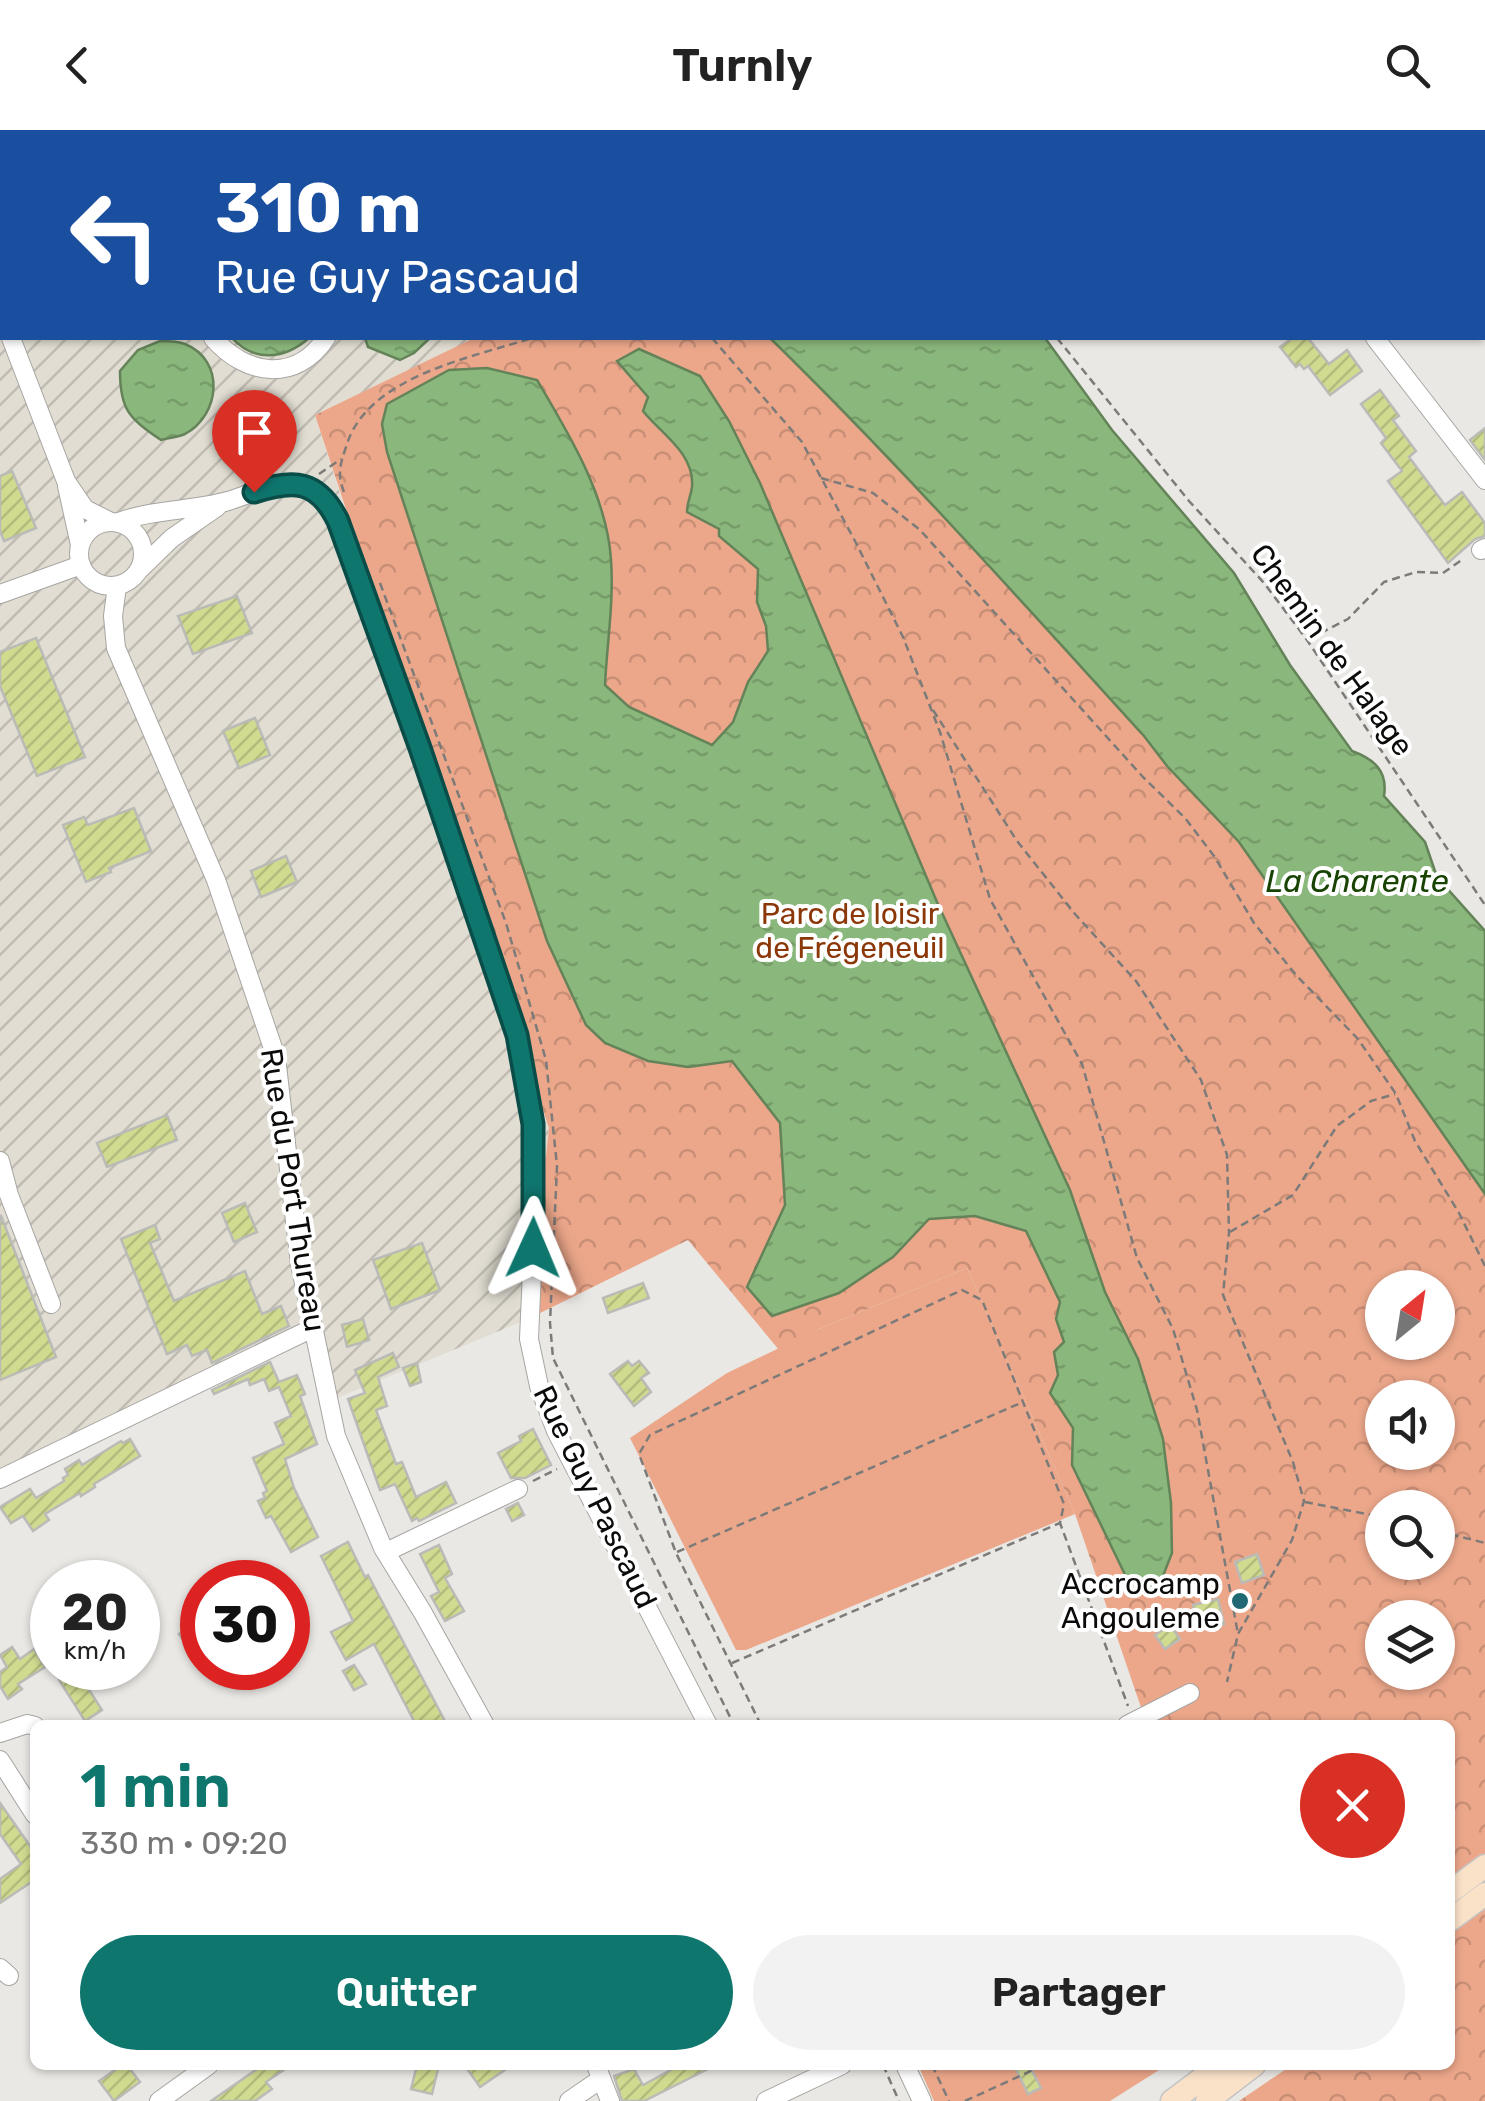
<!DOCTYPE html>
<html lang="fr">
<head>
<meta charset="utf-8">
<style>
	:root { --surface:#fff; --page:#f2f2f2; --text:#222; --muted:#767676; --accent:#0f766e }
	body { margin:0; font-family:Rubik,sans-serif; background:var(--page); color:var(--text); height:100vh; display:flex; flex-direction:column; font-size:38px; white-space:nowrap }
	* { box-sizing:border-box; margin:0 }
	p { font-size:32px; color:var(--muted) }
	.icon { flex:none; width:55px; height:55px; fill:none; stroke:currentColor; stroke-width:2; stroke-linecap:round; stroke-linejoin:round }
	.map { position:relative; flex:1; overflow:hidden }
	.panel { position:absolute; left:30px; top:1590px; width:1425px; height:350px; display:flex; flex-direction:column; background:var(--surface); border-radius:15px; box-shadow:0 2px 8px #0004 }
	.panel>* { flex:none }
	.guide { position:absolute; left:0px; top:0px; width:1485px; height:210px; box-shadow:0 2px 8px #0004; background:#1a4fa0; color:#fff; overflow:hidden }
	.needle { width:65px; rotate:30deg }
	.controls { position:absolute; left:1365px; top:1140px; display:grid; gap:20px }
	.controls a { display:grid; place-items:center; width:90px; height:90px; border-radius:50%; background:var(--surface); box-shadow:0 2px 8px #0004; font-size:50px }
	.speed { position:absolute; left:30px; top:1430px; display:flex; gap:20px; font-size:50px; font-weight:700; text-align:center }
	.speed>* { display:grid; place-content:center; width:130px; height:130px; border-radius:50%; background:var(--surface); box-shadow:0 2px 8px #0004; line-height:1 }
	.speed small { font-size:25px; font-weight:400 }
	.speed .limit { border:15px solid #d22; background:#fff; color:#111 }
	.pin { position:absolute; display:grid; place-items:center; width:85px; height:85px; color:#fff; margin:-102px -42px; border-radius:50% 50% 50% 0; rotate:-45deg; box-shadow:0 0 10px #0007 }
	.pin .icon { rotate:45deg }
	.me { position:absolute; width:110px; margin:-55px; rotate:1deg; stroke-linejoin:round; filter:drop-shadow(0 0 8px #0008) }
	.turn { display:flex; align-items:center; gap:35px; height:210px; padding:0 50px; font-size:45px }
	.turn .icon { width:130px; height:130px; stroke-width:2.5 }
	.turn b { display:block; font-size:70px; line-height:85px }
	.round { display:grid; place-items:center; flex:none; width:105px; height:105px; border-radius:52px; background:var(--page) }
	.head { display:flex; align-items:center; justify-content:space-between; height:170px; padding:0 50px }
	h1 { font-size:60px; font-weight:600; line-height:75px; color:var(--accent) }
	.button { display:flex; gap:20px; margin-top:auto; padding:20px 50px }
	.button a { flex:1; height:115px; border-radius:60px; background:var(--accent); color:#fff; font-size:40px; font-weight:600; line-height:115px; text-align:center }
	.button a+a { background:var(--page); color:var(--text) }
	header { display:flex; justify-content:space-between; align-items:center; height:130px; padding:0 50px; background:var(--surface); font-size:45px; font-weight:600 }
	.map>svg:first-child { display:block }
	.industrial { fill:url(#industrial-furrows) }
	.green { fill:#eca78a }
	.park { fill:url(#park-crowns); fill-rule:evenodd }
	.water { fill:url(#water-ripples); stroke:#648359; stroke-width:2.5 }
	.building { fill:url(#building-hatch); stroke:#babbb7; stroke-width:2.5 }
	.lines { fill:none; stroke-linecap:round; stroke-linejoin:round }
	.minor-casing { stroke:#a7a5a2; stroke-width:20 }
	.major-casing { stroke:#c5c4c4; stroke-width:25 }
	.path { stroke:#7d7b79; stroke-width:2.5; stroke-dasharray:8 5; stroke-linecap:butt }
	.minor { stroke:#fff; stroke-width:18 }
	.major { stroke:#fae2c9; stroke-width:22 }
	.route-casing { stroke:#0a4d48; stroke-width:25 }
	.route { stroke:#0f766e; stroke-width:18 }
	.poi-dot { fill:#206974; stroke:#fff; stroke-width:4 }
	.labels { text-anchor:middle; stroke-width:8; stroke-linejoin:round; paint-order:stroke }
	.street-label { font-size:30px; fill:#0c0b0a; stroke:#fff }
	.park-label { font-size:30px; fill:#8b3708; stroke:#fff }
	.poi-label { font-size:30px; fill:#0c0b0a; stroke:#fff; text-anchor:end }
	.water-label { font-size:32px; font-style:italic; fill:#184303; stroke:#fff }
</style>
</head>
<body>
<header><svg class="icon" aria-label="back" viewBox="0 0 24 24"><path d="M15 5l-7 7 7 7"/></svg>Turnly<svg class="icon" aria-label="search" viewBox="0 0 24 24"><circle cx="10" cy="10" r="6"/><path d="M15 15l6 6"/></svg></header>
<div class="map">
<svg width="1485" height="1971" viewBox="0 0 1485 1971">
	<defs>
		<pattern id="industrial-furrows" width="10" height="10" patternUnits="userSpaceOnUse" patternTransform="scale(2.5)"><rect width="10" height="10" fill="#e1ddd2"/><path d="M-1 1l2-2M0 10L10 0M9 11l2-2" fill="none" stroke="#c0bcb3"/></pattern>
		<pattern id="park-crowns" width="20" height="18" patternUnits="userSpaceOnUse" patternTransform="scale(2.5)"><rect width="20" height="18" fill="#eca78a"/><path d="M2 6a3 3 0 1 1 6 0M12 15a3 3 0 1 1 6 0" fill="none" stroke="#c98e76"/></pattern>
		<pattern id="water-ripples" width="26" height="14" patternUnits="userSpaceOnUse" patternTransform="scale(2.5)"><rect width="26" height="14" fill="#8ab77b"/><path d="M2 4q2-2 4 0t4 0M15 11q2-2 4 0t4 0" fill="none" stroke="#769c69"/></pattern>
		<pattern id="building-hatch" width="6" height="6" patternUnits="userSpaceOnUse" patternTransform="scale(2.5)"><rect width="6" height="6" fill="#d1db90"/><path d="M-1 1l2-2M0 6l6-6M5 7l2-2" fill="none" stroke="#b2bb7b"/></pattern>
	</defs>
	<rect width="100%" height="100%" fill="#eae8e4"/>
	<polygon class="industrial" points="0,0 512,2 2,2 2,208 477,208 315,285 362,433 433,609 549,998 528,1189 325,1273 308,1193 0,1353"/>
	<g class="green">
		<polygon points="967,1138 1075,1384 746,1520 736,1520 630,1308 727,1243 819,1199"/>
		<polygon points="918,1935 1167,1935 1110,1971 934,1971"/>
	</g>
	<path class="park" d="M474,208H770C900,335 1021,471 1144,606L1167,636L1239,711L1485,1064V1971H1239L1292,1935H1450V1595H1147L1075,1384L967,1138L819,1199L779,1220L688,1110L528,1189L549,998L315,285ZM1382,1158H1438V1212H1382ZM1382,1268H1438V1322H1382ZM1382,1378H1438V1432H1382ZM1382,1488H1438V1542H1382Z"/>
	<g class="water">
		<polygon points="593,0 857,0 859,2 595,2"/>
		<path d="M232,208H309C285,229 255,233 232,208Z"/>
		<polygon points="365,208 430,208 414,223 400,230 368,217"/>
		<path d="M770,208H1045L1112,300L1234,443L1290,535L1352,621C1374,629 1388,641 1384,666L1425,712L1437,747L1485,801V1064L1239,712L1167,636L1144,606C1021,471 900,335 770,208Z"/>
		<path d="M160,211C167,211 178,211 185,214C226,231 220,285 185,304C178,307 168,308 161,310C129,288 120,280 120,241L138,220Z"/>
		<path d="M639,219L700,246L729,291L760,353L937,772L1070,1060L1105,1162L1138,1229L1163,1309L1171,1373L1172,1423L1161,1451L1143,1463L1131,1457L1072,1335L1073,1298L1050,1263L1058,1245L1054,1222L1064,1212L1056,1189L1060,1172L1026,1101L975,1086L929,1089L893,1127L839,1163L772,1186L747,1157L785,1075L780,993L732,931L688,937L648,931L605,913L586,895L547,811L387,322L382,294L387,274L449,240L487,238L537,250C569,304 607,366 611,430C614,471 607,514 605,555L629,577L712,615L733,592L748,552L768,521L766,496L757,472L758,439L719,406V399L687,382C687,372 691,366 692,357C695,323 660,303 643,281L648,267L617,231Z"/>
	</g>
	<g class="building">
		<polygon points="1292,208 1308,208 1329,234 1347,220 1362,241 1330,265 1308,236 1304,239 1300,234 1296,237 1280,217"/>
		<polygon points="1380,260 1399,286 1393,290 1416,321 1409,327 1445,375 1462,362 1485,393 1485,406 1475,409 1448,433 1388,351 1402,341 1381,313 1386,308 1361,274"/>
		<polygon points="1485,298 1485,330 1470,310"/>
		<polygon points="12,341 36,398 4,411 0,401 0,346"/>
		<polygon points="237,466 252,503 193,524 178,486"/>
		<polygon points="36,508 85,627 37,646 0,556 0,522"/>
		<polygon points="255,588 270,625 239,638 223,601"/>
		<polygon points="134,678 151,721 109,738 111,742 86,752 63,695 84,687 88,695"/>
		<polygon points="286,726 297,752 261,767 251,741"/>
		<polygon points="167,985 177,1010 107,1037 97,1013"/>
		<polygon points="245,1073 257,1102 234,1112 222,1083"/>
		<polygon points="1,1086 56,1227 0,1250 0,1087"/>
		<polygon points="155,1095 160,1109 150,1113 174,1171 245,1141 262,1184 281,1176 289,1196 212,1233 207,1220 192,1226 187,1215 167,1224 121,1109"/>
		<polygon points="422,1113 440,1160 391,1179 373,1130"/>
		<polygon points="643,1153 649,1168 608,1183 603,1168"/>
		<polygon points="363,1189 369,1210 347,1217 342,1195"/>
		<polygon points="393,1223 399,1237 378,1247 387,1276 376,1280 396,1334 402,1332 416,1367 446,1352 456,1373 419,1391 417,1388 412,1391 395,1354 380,1360 348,1269 365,1263 355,1240"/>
		<polygon points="628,1231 632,1236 639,1231 649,1243 641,1248 651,1262 634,1276 610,1244"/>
		<polygon points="270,1232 279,1252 297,1245 305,1264 300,1266 317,1314 285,1329 294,1358 318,1407 291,1422 271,1386 266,1388 258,1371 265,1368 263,1363 267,1361 253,1328 284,1314 275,1293 291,1286 279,1257 269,1261 264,1249 250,1255 248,1249 214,1264 212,1260"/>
		<polygon points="417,1233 421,1252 410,1256 403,1238"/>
		<polygon points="533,1299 551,1335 525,1348 511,1348 498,1323 521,1311 519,1306"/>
		<polygon points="130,1309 140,1326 94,1354 95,1357 81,1366 80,1363 45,1384 49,1390 33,1401 23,1386 11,1393 0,1377 30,1359 36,1368 64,1351 63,1348 68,1345 65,1339 79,1330 82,1335 121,1311 123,1313"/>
		<polygon points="518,1373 524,1385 512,1391 506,1379"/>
		<polygon points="348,1412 365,1447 368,1445 447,1595 416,1595 374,1514 346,1530 331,1502 353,1491 321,1426"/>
		<polygon points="439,1415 452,1444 445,1448 464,1481 445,1491 431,1466 439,1462 420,1424"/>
		<polygon points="1257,1424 1264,1445 1242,1453 1235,1432"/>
		<polygon points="1218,1469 1224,1494 1200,1500 1193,1475"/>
		<polygon points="202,1482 202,1505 187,1516 179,1504 186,1500 183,1496"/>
		<polygon points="1170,1495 1180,1509 1165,1519 1155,1505"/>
		<polygon points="12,1517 20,1529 34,1519 45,1537 18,1554 22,1559 8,1569 0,1556 0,1542 7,1537 0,1525"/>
		<polygon points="354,1535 366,1554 354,1560 343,1541"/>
		<polygon points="76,1539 102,1580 85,1591 59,1550"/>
		<polygon points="0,1673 35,1723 35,1754 33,1751 0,1773 0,1749 21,1734 0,1704"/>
		<polygon points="122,1935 127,1935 140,1952 114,1971 99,1951"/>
		<polygon points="263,1935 291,1935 266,1952 272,1959 255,1971 211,1971"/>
		<polygon points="417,1935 439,1935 432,1964 411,1959"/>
		<polygon points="476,1935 512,1935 480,1957 468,1940"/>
		<polygon points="680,1935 716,1935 644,1971 622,1971 614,1946 634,1939 643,1955"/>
		<polygon points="1014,1935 1029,1935 1041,1958 1028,1964"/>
	</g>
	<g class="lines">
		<g class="minor-casing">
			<g id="minor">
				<polyline points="236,0 238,2"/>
				<polyline points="1219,0 1221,2"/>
				<polyline points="189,2 198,0"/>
				<polyline points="1234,2 1238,0"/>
				<polyline points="1459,2 1462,0"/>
				<polyline points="0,69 2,68"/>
				<polyline points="0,178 2,185"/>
				<polyline points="11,208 66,351 85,379 109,391"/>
				<path d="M213,208C246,246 296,253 326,208"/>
				<polyline points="1375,208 1485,350"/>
				<polyline points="67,356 80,415"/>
				<circle cx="111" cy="424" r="32"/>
				<path d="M119,392C153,379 192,381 228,371C248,365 268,354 289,354C306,354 320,361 330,374L421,618L517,905L533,993V1119L529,1209L539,1256L556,1301L708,1595"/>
				<polyline points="1481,420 1485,418"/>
				<polyline points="140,439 172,408 217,377"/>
				<polyline points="117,456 113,486 116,518 216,750 276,927 300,1134 336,1306 383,1418 423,1483 485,1595"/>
				<polyline points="0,464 81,435"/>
				<polyline points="0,1031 9,1065 51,1174"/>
				<polyline points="0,1349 313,1198"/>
				<polyline points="386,1422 518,1359"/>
				<polyline points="1127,1595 1190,1563"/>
				<polyline points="0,1603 27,1594 35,1596"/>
				<polyline points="0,1630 35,1685"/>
				<polyline points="0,1838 9,1846"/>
				<polyline points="596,1935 610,1971"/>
				<polyline points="905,1935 922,1971"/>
				<polyline points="159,1971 209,1935"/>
				<polyline points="569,1971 601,1949"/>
				<polyline points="766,1971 842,1935"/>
			</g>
		</g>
		<g class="major-casing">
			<g id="major">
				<polyline points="1450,1762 1485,1736"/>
				<polyline points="1450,1790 1485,1764"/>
				<polyline points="1172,1971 1220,1935"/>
				<polyline points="1207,1971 1254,1935"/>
			</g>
		</g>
		<g class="path">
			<polyline points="559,0 561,2"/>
			<polyline points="879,0 881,2"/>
			<polyline points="958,2 962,0"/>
			<polyline points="712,208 802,312 856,413 903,507 940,602 990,769 1082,934 1137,1128 1173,1199 1197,1280 1238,1504"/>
			<polyline points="1057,208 1189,371 1264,453 1307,510 1485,775"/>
			<polyline points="319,344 341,329"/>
			<polyline points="821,348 873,363 920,400 1143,647 1185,688 1214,726 1254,793 1296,845 1358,909 1396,964 1415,1011 1459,1083 1485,1136"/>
			<path d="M344,362C337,344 340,335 346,317C366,247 470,228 532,208"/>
			<polyline points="380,453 506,793 546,930 557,1036 550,1193 553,1228 734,1595"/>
			<polyline points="1309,509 1348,489 1384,452 1416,442 1443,443 1463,429"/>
			<polyline points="933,580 1017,711 1075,784 1136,851 1201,950 1227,1025 1229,1103 1223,1165 1293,1332 1304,1371 1292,1410 1238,1504 1227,1552"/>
			<polyline points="1230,1102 1293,1065 1337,996 1371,971 1395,964"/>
			<polyline points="533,1351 557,1339"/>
			<polyline points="1305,1372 1382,1387"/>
			<polyline points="1438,1401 1485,1413"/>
			<polyline points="677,1422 1023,1272"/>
			<polyline points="732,1533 1060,1393"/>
			<polyline points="761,1595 676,1423 639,1324 650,1305 962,1160 982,1170 1064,1374 1060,1393 1128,1576"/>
			<polyline points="883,1935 899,1971"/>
			<polyline points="932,1935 949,1971"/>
			<polyline points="965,1971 1044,1935"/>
		</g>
		<use href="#minor" class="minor"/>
		<use href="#major" class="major"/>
	</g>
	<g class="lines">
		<g class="route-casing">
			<path id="route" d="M254,362C294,349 318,350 338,391L420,618L517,905L533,994V1118"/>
		</g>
		<use href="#route" class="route"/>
	</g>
	<circle class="poi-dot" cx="1240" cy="1471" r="10"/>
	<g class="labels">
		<g class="street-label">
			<text transform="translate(1332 520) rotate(54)" y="10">Chemin de Halage</text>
			<text transform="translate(293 1060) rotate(81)" y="10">Rue du Port Thureau</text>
			<text transform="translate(595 1367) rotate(64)" y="10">Rue Guy Pascaud</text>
		</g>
		<g class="park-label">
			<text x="850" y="794">Parc de loisir<tspan x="850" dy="34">de Frégeneuil</tspan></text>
		</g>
		<g class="poi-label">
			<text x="1220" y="1464">Accrocamp<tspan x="1220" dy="34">Angouleme</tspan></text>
		</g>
		<g class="water-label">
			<text x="1357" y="762">La Charente</text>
		</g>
	</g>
</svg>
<div class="controls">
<a><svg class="needle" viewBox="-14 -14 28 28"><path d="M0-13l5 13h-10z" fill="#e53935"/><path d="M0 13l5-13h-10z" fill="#767676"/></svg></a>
<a><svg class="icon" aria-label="sound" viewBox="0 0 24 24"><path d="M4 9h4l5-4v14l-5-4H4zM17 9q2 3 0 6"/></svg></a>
<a><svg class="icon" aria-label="search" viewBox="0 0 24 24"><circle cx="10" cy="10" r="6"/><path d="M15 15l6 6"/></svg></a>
<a><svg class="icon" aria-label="layers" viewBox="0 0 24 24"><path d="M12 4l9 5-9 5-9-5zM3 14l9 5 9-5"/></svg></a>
</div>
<div class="speed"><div>20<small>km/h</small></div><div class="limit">30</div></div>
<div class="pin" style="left:254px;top:362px;background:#d93025"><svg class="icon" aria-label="arrive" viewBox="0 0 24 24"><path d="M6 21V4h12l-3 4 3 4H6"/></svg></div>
<svg class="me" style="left:533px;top:1118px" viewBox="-20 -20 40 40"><path d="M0-17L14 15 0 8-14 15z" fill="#0f766e" stroke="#fff" stroke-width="4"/></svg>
<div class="guide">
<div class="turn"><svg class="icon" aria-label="left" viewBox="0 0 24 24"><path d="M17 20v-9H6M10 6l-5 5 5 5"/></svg><div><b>310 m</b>Rue Guy Pascaud</div></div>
</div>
<section class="panel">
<div class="head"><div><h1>1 min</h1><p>330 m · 09:20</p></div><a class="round" style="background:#d93025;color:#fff"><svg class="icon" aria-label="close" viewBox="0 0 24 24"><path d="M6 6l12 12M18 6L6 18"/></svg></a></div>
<div class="button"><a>Quitter</a><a>Partager</a></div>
</section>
</div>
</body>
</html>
